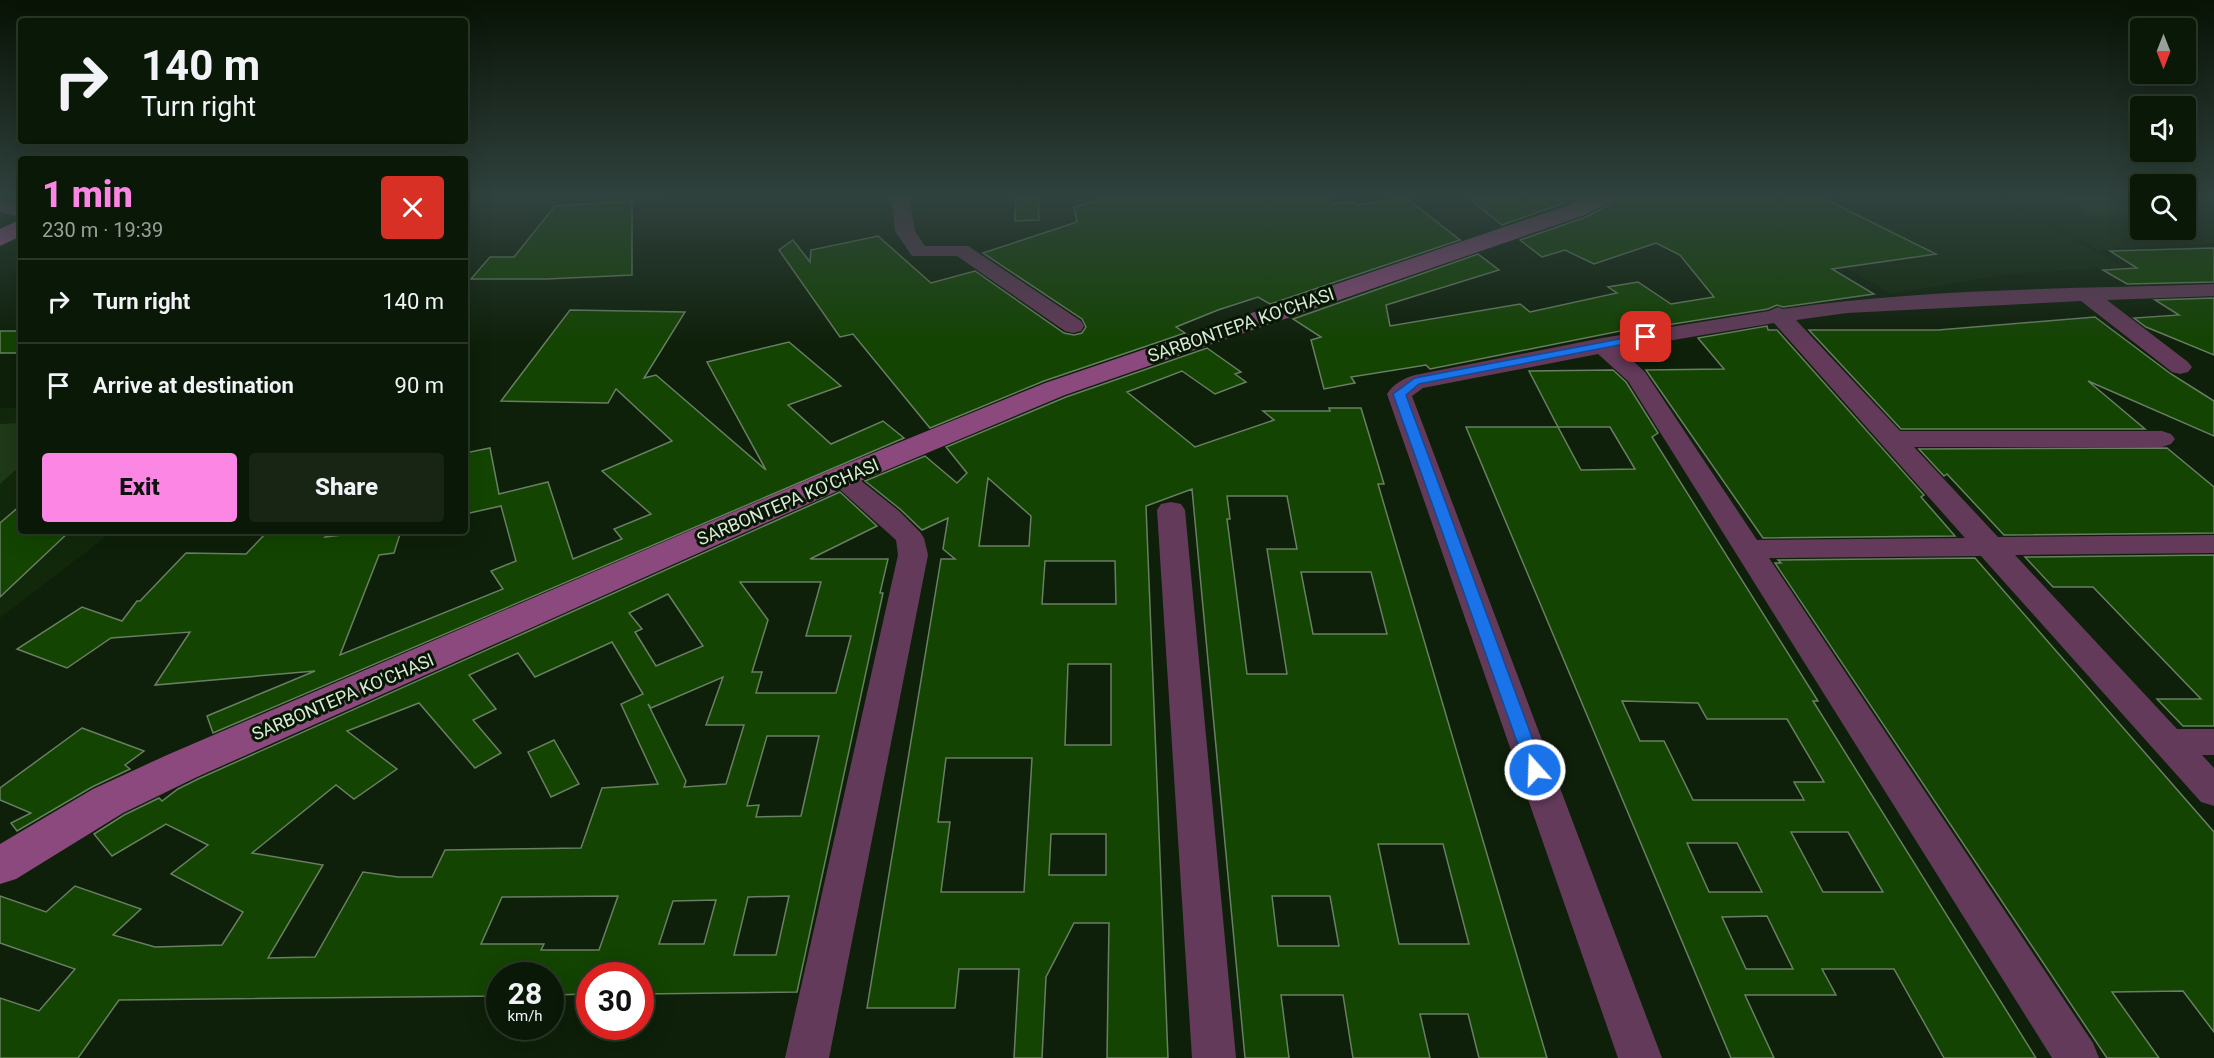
<!DOCTYPE html>
<html lang="en">
<head>
<meta charset="utf-8">
<style>
	:root { --surface:#0a1807; --page:#182515; --text:#f1f3f6; --muted:#99a09b; --line:#2a3728; --accent:#fc86e4 }
	body { margin:0; font-family:Roboto,sans-serif; background:var(--page); color:var(--text); height:100vh; display:flex; flex-direction:column; font-size:22px; white-space:nowrap }
	* { box-sizing:border-box; margin:0 }
	p { font-size:20px; color:var(--muted) }
	.icon { flex:none; width:33px; height:33px; fill:none; stroke:currentColor; stroke-width:2; stroke-linecap:round; stroke-linejoin:round }
	.map { position:relative; flex:1; overflow:hidden }
	.drawer { position:absolute; left:18px; top:156px; width:450px; height:378px; display:flex; flex-direction:column; background:var(--surface); border-radius:6px; box-shadow:0 6px 24px #0002,0 0 0 2px var(--line) }
	.drawer>* { flex:none }
	.top-card { position:absolute; left:18px; top:18px; width:450px; height:126px; border-radius:6px; box-shadow:0 6px 24px #0002,0 0 0 2px var(--line); background:#0a1807; color:var(--text); overflow:hidden }
	.needle { width:39px; rotate:180deg }
	.fabs { position:absolute; left:2130px; top:18px; display:grid; gap:12px }
	.fabs a { display:grid; place-items:center; width:66px; height:66px; border-radius:6px; background:var(--surface); box-shadow:0 6px 24px #0002,0 0 0 2px var(--line); font-size:30px }
	.speed { position:absolute; left:486px; top:962px; display:flex; gap:12px; font-size:30px; font-weight:700; text-align:center }
	.speed>* { display:grid; place-content:center; width:78px; height:78px; border-radius:50%; background:var(--surface); box-shadow:0 6px 24px #0002,0 0 0 2px var(--line); line-height:1 }
	.speed small { font-size:15px; font-weight:400 }
	.speed .limit { border:9px solid #d22; background:#fff; color:#111 }
	.pin { position:absolute; display:grid; place-items:center; width:51px; height:51px; color:#fff; margin:-26px; border-radius:12px; box-shadow:0 3px 9px #0006 }
	.me { position:absolute; width:66px; margin:-33px; rotate:340deg; stroke-linejoin:round; filter:drop-shadow(0 0 4px #0008) }
	.turn { display:flex; align-items:center; gap:21px; height:126px; padding:0 24px; font-size:27px }
	.turn .icon { width:78px; height:78px; stroke-width:2.5 }
	.turn b { display:block; font-size:42px; line-height:51px }
	.round { display:grid; place-items:center; flex:none; width:63px; height:63px; border-radius:6px; background:var(--page) }
	.summary { display:flex; align-items:center; justify-content:space-between; height:102px; padding:0 24px }
	h1 { font-size:36px; font-weight:800; line-height:45px; color:var(--accent) }
	.cta { display:flex; gap:12px; margin-top:auto; padding:12px 24px }
	.cta a { flex:1; height:69px; border-radius:6px; background:var(--accent); color:#111; font-size:24px; font-weight:800; line-height:69px; text-align:center }
	.cta a+a { background:var(--page); color:var(--text) }
	ul { padding:0; list-style:none }
	li { display:flex; align-items:center; gap:18px; height:84px; padding:0 24px; border-top:2px solid var(--line) }
	li div { flex:1 }
	li b { display:block; font-size:22px }
	li em { font-style:normal }
	.map>svg:first-child { display:block }
	.built { fill:#12280b }
	.green { fill:#1f3a18 }
	.building { fill:#134401; stroke:#697f64; stroke-width:1.5; fill-rule:evenodd }
	.lines { fill:none; stroke-linecap:round; stroke-linejoin:round }
	.street { fill:#633a5a; fill-rule:evenodd }
	.secondary { fill:#8c497e; fill-rule:evenodd }
	.primary { fill:#ab559a; fill-rule:evenodd }
	.route { fill:#1a73e8; stroke:#114b97; stroke-width:1.5 }
	.labels { text-anchor:middle; stroke-width:6; stroke-linejoin:round; paint-order:stroke }
	.street-label { font-size:18px; fill:#dce8d9; stroke:#061703 }
</style>
</head>
<body>
<div class="map">
<svg width="2214" height="1058" viewBox="0 0 2214 1058">
	<rect width="100%" height="100%" fill="#0e2009"/>
	<g class="built">
		<polygon points="465,197 705,197 557,206 546,211 465,212"/>
		<polygon points="1834,197 1997,197 2124,267 2009,274 1892,294 1806,246 1806,215 1851,206"/>
		<polygon points="2002,197 2140,197 2140,230 2186,230 2186,197 2214,197 2214,243 2098,250"/>
		<polygon points="0,408 21,408 21,531 113,531 0,618"/>
	</g>
	<g class="green">
		<polygon points="2061,197 2140,197 2140,215 2091,216"/>
		<polygon points="21,423 21,465 0,484 0,424"/>
	</g>
	<g class="building">
		<polygon points="1016,197 1038,197 1039,220 1015,221"/>
		<polygon points="1110,197 1326,197 1332,204 1354,202 1358,205 1406,198 1460,240 1270,304 1258,297 1218,310 1176,327 1185,333 1044,381 930,428 853,334 840,337 779,250 793,240 810,262 811,250 878,236 931,283 975,271 1064,333 1074,335 1082,333 1086,327 1082,319 983,253 1077,222 1074,207"/>
		<polygon points="1467,197 1581,197 1502,225"/>
		<polygon points="1615,197 1821,197 1936,254 1832,269 1874,294 1783,307 1777,305 1768,309 1648,328 1645,326 1430,369 1426,365 1351,377 1355,383 1324,389 1311,340 1321,337 1293,319 1478,254 1499,270 1386,305 1390,326 1520,304 1530,312 1617,293 1608,287 1638,282 1671,304 1714,297 1680,255 1656,243 1594,264 1565,250 1542,257 1520,240 1586,217 1611,204"/>
		<polygon points="632,201 632,275 547,279 471,279 490,257 514,257 555,206"/>
		<polygon points="2214,248 2214,282 2127,284 2103,270 2137,268 2110,251"/>
		<polygon points="2214,298 2214,355 2146,327 2134,318 2179,315 2155,300"/>
		<polygon points="570,310 685,312 644,378 656,375 766,470 707,362 789,342 841,386 788,405 831,444 883,421 904,438 213,733 207,716 315,671 155,685 190,632 111,638 67,668 17,649 82,607 122,621 137,601 140,601 186,553 246,554 268,531 329,531 325,537 376,531 401,531 394,553 379,555 340,655 503,589 491,571 516,561 501,506 465,514 465,453 490,448 499,494 548,482 573,559 622,539 614,529 651,514 602,471 672,441 616,389 608,403 501,401"/>
		<polygon points="2095,317 2171,374 2214,401 2214,436 2088,381 2145,429 1901,429 1809,330 1938,330"/>
		<polygon points="1767,326 1768,330 1777,330 1924,495 1921,497 1955,536 1763,538 1646,370 1724,369 1698,338"/>
		<rect x="0" y="331" width="21" height="22"/>
		<path d="M1207,348L1241,372L1235,374L1246,382L1215,394L1182,371L1127,392L1195,447L1274,420L1263,411H1330L1329,408H1361L1384,484H1378L1547,1058H1479L1468,1014H1420L1430,1058H1353L1343,995H1281L1289,1058H1245L1192,489L1146,506L1168,1058H1107L1109,923H1074L1046,977L1042,1058H1014L1019,969H959L955,1008H867L941,559H955L943,549L948,518L922,530L900,509L865,481L925,456L957,483L967,473L946,447L1066,397ZM988,478L1031,516L1029,546H979ZM1227,496H1287L1297,549H1267L1287,674H1247L1227,519H1230ZM1045,561H1115L1116,604H1042ZM1301,572H1371L1387,634H1313ZM1068,664H1111V745H1065ZM946,758H1032L1024,892H941L950,822H938ZM1051,834H1106V875H1049ZM1378,844H1443L1469,944H1399ZM1272,896H1330L1339,946H1278Z"/>
		<path d="M1613,370L1626,382L1658,433L1652,437L1818,701H1813L2036,1058H1944L1894,969H1822L1836,995H1745L1774,1058H1731L1466,427H1558L1529,371ZM1558,427H1610L1635,469L1581,470ZM1622,701L1698,703L1707,719H1787L1824,782H1794L1804,800H1693L1664,741H1640ZM1791,832H1848L1883,892H1823ZM1687,843H1737L1762,892H1709ZM1767,916L1793,969H1746L1722,917Z"/>
		<polygon points="2167,448 2214,487 2214,533 2004,535 1947,474 1944,476 1919,449"/>
		<path d="M840,492L877,526L810,559H888L880,593H883L797,992L640,994V975H590V994L550,995V975H500V996L119,1000L78,1058H0V998L39,1011L75,969L0,943V896L46,912L75,886L141,909L113,935L155,947L222,945L243,912L171,874L208,845L166,824L112,856L94,834L124,815L159,798L162,801L178,789L198,779ZM740,582H821L806,636H851L836,693H756L762,672H752L768,620ZM668,594L703,646L656,666L635,632L642,629L629,613ZM612,642L643,694L621,704L658,784L602,788L581,848L445,850L432,877H398L363,872L315,957L268,958L323,865L252,853L336,785L354,799L397,769L347,731L419,703L475,768L501,753L473,720L496,709L469,675L518,653L535,677ZM723,677L706,725H744L726,784L684,787L686,781L648,704L651,708ZM767,736H819L801,816L756,817L759,805L747,806ZM618,896L599,950H541L544,944H481L502,897ZM789,896L776,955H734L748,897ZM716,900L704,944H659L673,901Z"/>
		<polygon points="21,505 21,531 70,531 0,597 0,523"/>
		<polygon points="2214,555 2214,726 2183,726 2157,699 2201,699 2093,587 2053,587 2025,557"/>
		<polygon points="1975,558 2214,832 2214,1032 2183,991 2112,992 2159,1058 2107,1058 1775,563 1781,563 1778,560"/>
		<polygon points="82,728 144,751 125,765 130,769 92,787 17,831 11,823 31,813 0,800 0,788"/>
		<polygon points="554,740 579,784 551,797 528,752"/>
	</g>
	<g class="lines">
		<g class="street">
			<polygon points="891,197 909,197 915,231 925,246 968,246 1081,321 1084,326 1081,331 1073,333 1065,331 957,256 912,256 895,231"/>
			<polygon points="0,200 21,206 21,214 14,216 0,212"/>
			<path d="M2214,284V296L2107,300L2188,362L2192,367L2188,372L2180,374L2172,372L2081,301L1847,313L1796,320L1900,431H2162L2171,434L2175,439L2171,444L2162,447H1914L1998,537L2214,535V553L2015,555L2177,729H2214V755H2202L2214,768V806L2201,802L1981,556L1769,558L2093,1043L2099,1058H2052L1628,381L1598,354L1423,388L1412,396L1662,1058H1618L1387,394C1393,384 1404,378 1415,375L1602,338L1769,311L1778,307L1783,309C1926,288 2071,289 2214,284ZM1774,323L1965,538L1757,540L1645,372L1620,349Z"/>
			<polygon points="840,470 850,472 899,511 920,532 924,538 928,555 829,1058 785,1058 898,555 896,540 827,478 830,472"/>
			<polygon points="1171,502 1181,504 1185,510 1236,1058 1192,1058 1157,510 1161,504"/>
		</g>
		<polygon class="secondary" points="1586,197 1613,197 1610,202 1585,215 1065,395 851,485 197,777 123,813 16,879 0,884 0,844 93,789 167,755 829,471 1045,383 1569,205"/>
		<polygon class="primary" points="21,219 21,236 0,246 0,229"/>
	</g>
	<linearGradient id="sky" x2="0" y2="1"><stop stop-color="#081205"/><stop offset="0.57" stop-color="#30423e"/><stop offset="1" stop-color="#30423e" stop-opacity="0"/></linearGradient>
	<rect width="2214" height="345" fill="url(#sky)"/>
	<polygon class="route" points="1646,334 1650,335 1650,339 1419,384 1406,395 1544,770 1541,775 1535,777 1529,775 1527,770 1393,394 1415,378"/>
	<g class="labels">
		<g class="street-label">
			<text transform="translate(1241 325) rotate(-19)" y="6">SARBONTEPA KO'CHASI</text>
			<text transform="translate(788 502) rotate(-23)" y="6">SARBONTEPA KO'CHASI</text>
			<text transform="translate(343 697) rotate(-23)" y="6">SARBONTEPA KO'CHASI</text>
		</g>
	</g>
</svg>
<div class="fabs">
<a><svg class="needle" viewBox="-14 -14 28 28"><path d="M0-13l5 13h-10z" fill="#e53935"/><path d="M0 13l5-13h-10z" fill="#99a09b"/></svg></a>
<a><svg class="icon" aria-label="sound" viewBox="0 0 24 24"><path d="M4 9h4l5-4v14l-5-4H4zM17 9q2 3 0 6"/></svg></a>
<a><svg class="icon" aria-label="search" viewBox="0 0 24 24"><circle cx="10" cy="10" r="6"/><path d="M15 15l6 6"/></svg></a>
</div>
<div class="speed"><div>28<small>km/h</small></div><div class="limit">30</div></div>
<div class="pin" style="left:1646px;top:337px;background:#d93025"><svg class="icon" aria-label="arrive" viewBox="0 0 24 24"><path d="M6 21V4h12l-3 4 3 4H6"/></svg></div>
<svg class="me" style="left:1535px;top:770px" viewBox="-20 -20 40 40"><circle r="17" fill="#1a73e8" stroke="#fff" stroke-width="3"/><path d="M0-11L8 9 0 5-8 9z" fill="#fff"/></svg>
<div class="top-card">
<div class="turn"><svg class="icon" aria-label="right" viewBox="0 0 24 24"><path d="M7 20v-9h11M14 6l5 5-5 5"/></svg><div><b>140 m</b>Turn right</div></div>
</div>
<section class="drawer">
<div class="summary"><div><h1>1 min</h1><p>230 m · 19:39</p></div><a class="round" style="background:#d93025;color:#fff"><svg class="icon" aria-label="close" viewBox="0 0 24 24"><path d="M6 6l12 12M18 6L6 18"/></svg></a></div>
<ul>
<li><svg class="icon" aria-label="right" viewBox="0 0 24 24"><path d="M7 20v-9h11M14 6l5 5-5 5"/></svg><div><b>Turn right</b></div><em>140 m</em></li>
<li><svg class="icon" aria-label="arrive" viewBox="0 0 24 24"><path d="M6 21V4h12l-3 4 3 4H6"/></svg><div><b>Arrive at destination</b></div><em>90 m</em></li>
</ul>
<div class="cta"><a>Exit</a><a>Share</a></div>
</section>
</div>
</body>
</html>
